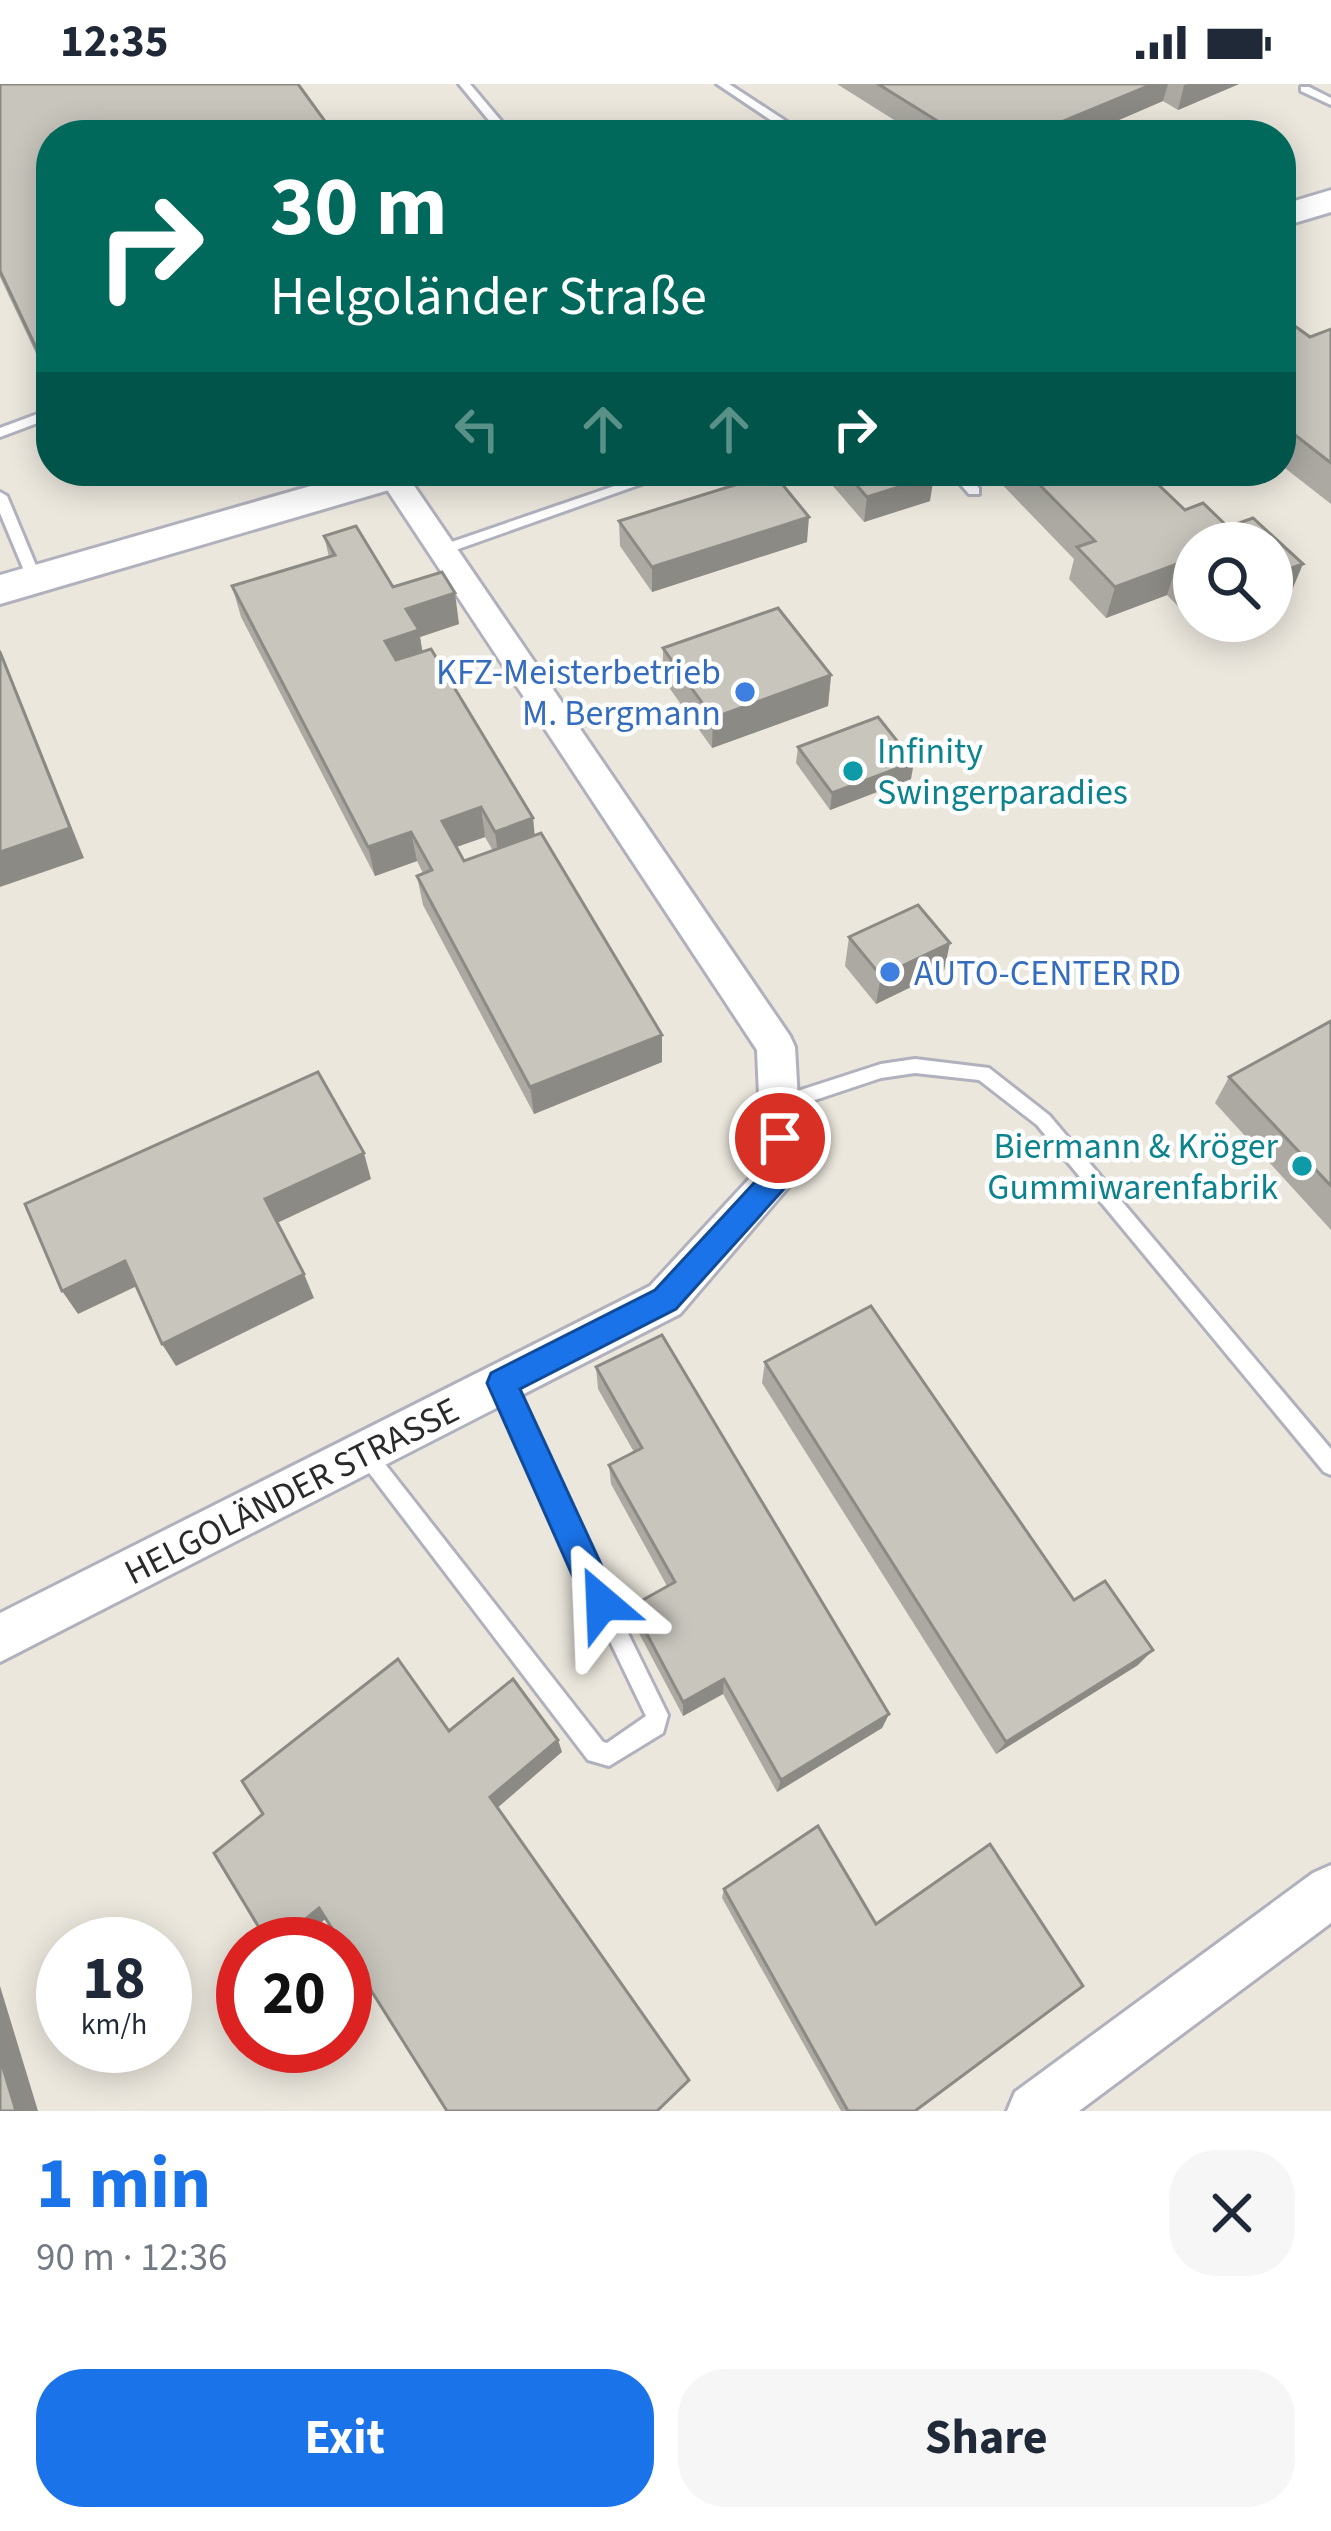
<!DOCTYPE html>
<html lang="en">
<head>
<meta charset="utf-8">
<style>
	:root { --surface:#fff; --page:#f6f6f7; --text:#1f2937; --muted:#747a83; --accent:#1a73e8 }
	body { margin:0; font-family:"Source Sans 3",sans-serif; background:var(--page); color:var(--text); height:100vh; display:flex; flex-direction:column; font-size:45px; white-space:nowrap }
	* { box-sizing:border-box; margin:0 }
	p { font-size:39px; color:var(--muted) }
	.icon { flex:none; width:66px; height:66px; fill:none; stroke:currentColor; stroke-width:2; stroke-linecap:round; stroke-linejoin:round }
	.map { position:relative; height:2027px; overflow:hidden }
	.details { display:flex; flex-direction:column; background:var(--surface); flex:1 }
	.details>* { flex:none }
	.top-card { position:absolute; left:36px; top:36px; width:1260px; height:366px; border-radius:48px; box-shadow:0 6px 30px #0003; background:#00695c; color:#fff; overflow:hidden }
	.fabs { position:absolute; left:1173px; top:438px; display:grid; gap:24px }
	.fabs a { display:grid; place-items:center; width:120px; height:120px; border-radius:50%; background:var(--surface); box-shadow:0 6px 30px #0003; font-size:60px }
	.speed { position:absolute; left:36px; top:1833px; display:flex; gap:24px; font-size:60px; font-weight:700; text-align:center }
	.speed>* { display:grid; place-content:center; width:156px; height:156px; border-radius:50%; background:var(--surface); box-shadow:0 6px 30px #0003; line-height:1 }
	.speed small { font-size:30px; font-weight:400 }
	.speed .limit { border:18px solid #d22; background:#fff; color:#111 }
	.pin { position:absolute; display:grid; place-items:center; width:102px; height:102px; color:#fff; margin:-51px; border:6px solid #fff; border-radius:50%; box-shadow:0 3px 12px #0007 }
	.me { position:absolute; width:132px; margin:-66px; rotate:334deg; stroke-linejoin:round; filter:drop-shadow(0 0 9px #0008) }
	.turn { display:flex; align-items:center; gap:42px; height:252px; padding:0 36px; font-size:54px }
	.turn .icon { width:156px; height:156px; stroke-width:2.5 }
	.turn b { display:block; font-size:84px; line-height:102px }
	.lanes { display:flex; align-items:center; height:114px; padding:0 36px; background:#0003; justify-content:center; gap:60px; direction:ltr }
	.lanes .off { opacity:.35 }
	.round { display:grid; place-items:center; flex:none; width:126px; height:126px; border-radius:48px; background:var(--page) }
	.headline { display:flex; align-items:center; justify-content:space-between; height:204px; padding:0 36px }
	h1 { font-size:72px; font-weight:700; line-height:90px; color:var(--accent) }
	.button { display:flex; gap:24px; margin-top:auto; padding:24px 36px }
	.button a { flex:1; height:138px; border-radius:48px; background:var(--accent); color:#fff; font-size:48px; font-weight:700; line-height:138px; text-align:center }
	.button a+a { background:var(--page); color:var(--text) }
	.status { display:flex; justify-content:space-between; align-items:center; height:84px; padding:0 60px; background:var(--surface); direction:ltr }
	.status svg { height:33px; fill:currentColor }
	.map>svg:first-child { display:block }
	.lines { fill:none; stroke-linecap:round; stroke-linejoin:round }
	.lane-casing { stroke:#b1b1bd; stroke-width:6 }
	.street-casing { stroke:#b1b1bd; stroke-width:6 }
	.secondary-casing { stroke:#b1b1bd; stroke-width:6 }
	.lane { fill:#fff; fill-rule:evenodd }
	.street { fill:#fff; fill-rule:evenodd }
	.secondary { fill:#fff; fill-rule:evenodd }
	.wall { fill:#aba9a2; fill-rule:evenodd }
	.shaded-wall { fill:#8b8a84 }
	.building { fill:#c7c5bc; stroke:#8b8a84; stroke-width:3 }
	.route { fill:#1a73e8; stroke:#114b97; stroke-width:3 }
	.shop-dot { fill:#3f7fe0; stroke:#fff; stroke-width:4.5 }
	.culture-dot { fill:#0f9aa8; stroke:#fff; stroke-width:4.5 }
	.labels { text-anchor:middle; stroke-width:9; stroke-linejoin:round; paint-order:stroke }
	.shop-label { font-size:36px; fill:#366cbe; stroke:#fff; text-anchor:end }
	.culture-label { font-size:36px; fill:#0d838f; stroke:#fff; text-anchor:start }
	.street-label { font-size:36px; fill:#2a2a2a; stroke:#fff }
</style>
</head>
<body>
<div class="status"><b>12:35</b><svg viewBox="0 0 49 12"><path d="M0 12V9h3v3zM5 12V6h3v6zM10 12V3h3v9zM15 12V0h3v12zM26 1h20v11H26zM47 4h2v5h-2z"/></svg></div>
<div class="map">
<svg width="1331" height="2027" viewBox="0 0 1331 2027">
	<rect width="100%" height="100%" fill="#ebe7dd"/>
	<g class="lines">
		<g class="lane-casing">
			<g id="lane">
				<polygon points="459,0 470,0 513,51 501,51"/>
				<polygon points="717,0 729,0 807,51 793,51"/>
				<polygon points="1301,3 1309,3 1331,14 1331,21 1301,7"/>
				<polygon points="51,325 51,334 0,353 0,344"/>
				<polygon points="658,387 678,387 447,469 442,471 435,466 437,463"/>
				<polygon points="949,387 963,387 979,404 979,410 969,410"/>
				<polygon points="0,408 7,412 42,496 40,499 30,499 28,496 0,429"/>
				<polygon points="915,975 989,984 1049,1031 1331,1365 1331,1391 1324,1388 1037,1041 979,996 915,989 881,994 779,1028 773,1025 770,1020 773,1015 881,980"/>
				<polygon points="502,1290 509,1292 555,1400 668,1631 663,1649 609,1682 588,1676 354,1369 357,1362 364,1359 371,1362 603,1658 607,1659 646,1632 541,1414 492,1299 495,1292"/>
			</g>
		</g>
		<g class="street-casing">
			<g id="street">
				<polygon points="382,387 404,387 790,952 795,963 802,1087 680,1230 0,1578 0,1529 650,1202 762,1081 757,966 378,392"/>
				<polygon points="1331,1781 1331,1839 1079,2027 1007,2027 1015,2008 1313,1789"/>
			</g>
		</g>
		<g class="secondary-casing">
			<g id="secondary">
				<polygon points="1331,106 1331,128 1281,143 1281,121"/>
				<polygon points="363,387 429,387 423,396 0,520 0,491"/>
			</g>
		</g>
		<use href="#lane" class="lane"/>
		<use href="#street" class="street"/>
		<use href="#secondary" class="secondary"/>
	</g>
	<g class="wall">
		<polygon points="0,0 51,51 51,297 49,297 0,193"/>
		<polygon points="837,0 1239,0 1178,26 1163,17 1084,51 918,51"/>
		<polygon points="1281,232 1310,253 1331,245 1331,420 1281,381"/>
		<polygon points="820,387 929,387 930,417 864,438"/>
		<polygon points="989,387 1144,387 1185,426 1290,511 1194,459 1194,537 1221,537 1200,545 1167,511 1106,534 1069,495 1074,475"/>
		<polygon points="619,437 807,458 652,508 620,462"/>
		<path d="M324,452L393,503L459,540L420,553L422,568L533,734L534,752L662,951V978L534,1030L423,821L417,792L423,789L417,777L375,792L241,533L232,502L329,473ZM485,753L493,767L464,777L457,763Z"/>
		<polygon points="663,564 831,591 828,622 712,664 663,595"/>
		<polygon points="798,663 911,695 830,726 796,679"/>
		<polygon points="849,853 944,887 876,920 845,882"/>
		<polygon points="1331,937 1331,1146 1215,1019 1229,993"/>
		<polygon points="765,1278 1074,1516 1138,1581 996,1670 762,1299"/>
		<polygon points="596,1283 889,1630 882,1644 777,1708 723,1610 683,1632 633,1538 632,1522 667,1502 611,1400 609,1381 634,1368 598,1305"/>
		<polygon points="724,1805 915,2027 841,2027 722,1814"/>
	</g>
	<g class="shaded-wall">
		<polygon points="1153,0 1168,0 1163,17 1084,51 1030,51"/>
		<polygon points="1188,0 1239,0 1178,26 1184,1"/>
		<polygon points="51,269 51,297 49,297 40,272"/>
		<polygon points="934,392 930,417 864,438 867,413"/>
		<polygon points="809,433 807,458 652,508 652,483"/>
		<polygon points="1177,480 1167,511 1106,534 1115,503"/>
		<polygon points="1303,480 1290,511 1272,518 1272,491"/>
		<polygon points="455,509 459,540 420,553 424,577 391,588 385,557 406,525"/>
		<polygon points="1203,537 1221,537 1200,545"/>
		<polygon points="0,565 84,774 0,803"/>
		<polygon points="831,591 828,622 712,664 713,634"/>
		<polygon points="914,678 911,695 830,726 832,709"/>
		<polygon points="481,723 485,753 447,766 442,737"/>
		<polygon points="533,734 536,764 499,777 495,748"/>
		<polygon points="411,748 417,777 375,792 368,763"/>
		<polygon points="950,859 944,887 876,920 881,892"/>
		<polygon points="662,951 662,978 534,1030 530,1003"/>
		<polygon points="364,1069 371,1095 275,1140 265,1115"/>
		<polygon points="125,1177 139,1201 78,1230 62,1207"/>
		<polygon points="304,1190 314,1214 176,1282 162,1260"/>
		<polygon points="1153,1566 1138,1581 996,1670 1006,1658"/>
		<polygon points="724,1595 723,1610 683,1632 683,1618"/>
		<polygon points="889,1630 882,1644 777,1708 781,1696"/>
		<polygon points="558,1656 562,1668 496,1725 490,1713"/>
		<polygon points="319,1824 330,1831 296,1860 275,1860"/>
		<polygon points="0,1902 38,2027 16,2027 0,1974"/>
	</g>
	<g class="building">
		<polygon points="0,0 298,0 335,51 51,51 51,269 40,272 0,187"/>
		<polygon points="878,0 1153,0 1030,51 960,51"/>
		<polygon points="1281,232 1310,253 1331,245 1331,379 1281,340"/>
		<polygon points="844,387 929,387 934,392 867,413"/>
		<polygon points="1026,387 1144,387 1185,426 1203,419 1228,443 1253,434 1303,480 1272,491 1272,459 1194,459 1194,497 1177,480 1115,503 1077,463 1095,457"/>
		<polygon points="773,389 809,433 652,483 619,437"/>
		<polygon points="356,442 393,503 442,488 455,509 406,525 419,546 385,557 396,576 431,565 533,734 495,748 481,723 442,737 464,777 541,749 662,951 530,1003 417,792 432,786 411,748 368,763 232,502 335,471 324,452"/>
		<polygon points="778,524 831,591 713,634 663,564"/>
		<polygon points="0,568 70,744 0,768"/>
		<polygon points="878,633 914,678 832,709 798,663"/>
		<polygon points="918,821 950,859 881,892 849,853"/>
		<polygon points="1331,937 1331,1102 1229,993"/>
		<polygon points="318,988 364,1069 265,1115 304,1190 162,1260 125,1177 62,1207 25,1120"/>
		<polygon points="871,1222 1074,1516 1105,1497 1153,1566 1006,1658 765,1278"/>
		<polygon points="662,1251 889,1630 781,1696 724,1595 683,1618 632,1522 675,1498 609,1381 642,1364 596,1283"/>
		<polygon points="398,1575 449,1647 513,1595 558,1656 490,1713 689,1996 657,2027 447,2027 345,1865 345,1860 342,1860 319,1824 275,1860 269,1860 214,1769 263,1730 242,1697"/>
		<polygon points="818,1742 876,1840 990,1760 1083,1902 915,2027 848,2027 724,1805"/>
		<polygon points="0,1974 16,2027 0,2027"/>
	</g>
	<polygon class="route" points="780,1042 794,1054 792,1096 676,1225 520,1305 619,1519 614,1531 602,1536 590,1531 487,1299 491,1289 655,1206 768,1084 766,1054"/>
	<g class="shop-dot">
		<circle cx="745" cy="608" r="12"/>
		<circle cx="890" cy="888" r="12"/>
	</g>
	<g class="culture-dot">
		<circle cx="853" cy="687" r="12"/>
		<circle cx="1302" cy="1082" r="12"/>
	</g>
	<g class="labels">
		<g class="shop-label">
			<text x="721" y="600">KFZ-Meisterbetrieb<tspan x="721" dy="41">M. Bergmann</tspan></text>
			<text x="914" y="901" text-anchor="start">AUTO-CENTER RD</text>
		</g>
		<g class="culture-label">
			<text x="877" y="679">Infinity<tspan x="877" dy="41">Swingerparadies</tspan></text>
			<text x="1278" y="1074" text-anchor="end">Biermann &amp; Kröger<tspan x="1278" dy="41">Gummiwarenfabrik</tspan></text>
		</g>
		<g class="street-label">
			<text transform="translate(291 1406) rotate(-27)" y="13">HELGOLÄNDER STRASSE</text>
		</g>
	</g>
</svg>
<div class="fabs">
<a><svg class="icon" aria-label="search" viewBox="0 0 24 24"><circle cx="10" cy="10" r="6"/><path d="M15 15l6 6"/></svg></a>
</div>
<div class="speed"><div>18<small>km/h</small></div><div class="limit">20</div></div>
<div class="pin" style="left:780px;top:1054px;background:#d93025"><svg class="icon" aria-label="arrive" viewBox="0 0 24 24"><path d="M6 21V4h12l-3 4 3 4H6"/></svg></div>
<svg class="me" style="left:602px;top:1519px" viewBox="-20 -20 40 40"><path d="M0-17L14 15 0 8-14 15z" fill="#1a73e8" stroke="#fff" stroke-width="4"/></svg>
<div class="top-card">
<div class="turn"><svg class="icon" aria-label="right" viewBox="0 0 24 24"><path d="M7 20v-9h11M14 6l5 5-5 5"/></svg><div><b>30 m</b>Helgoländer Straße</div></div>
<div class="lanes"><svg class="icon off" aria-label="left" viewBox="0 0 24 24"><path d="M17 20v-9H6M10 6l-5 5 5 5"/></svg><svg class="icon off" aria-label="ahead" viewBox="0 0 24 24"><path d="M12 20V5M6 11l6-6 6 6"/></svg><svg class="icon off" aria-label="ahead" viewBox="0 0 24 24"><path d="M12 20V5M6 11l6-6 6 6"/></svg><svg class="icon" aria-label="right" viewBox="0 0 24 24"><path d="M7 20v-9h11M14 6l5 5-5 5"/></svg></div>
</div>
</div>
<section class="details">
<div class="headline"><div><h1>1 min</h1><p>90 m · 12:36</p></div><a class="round"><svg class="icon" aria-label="close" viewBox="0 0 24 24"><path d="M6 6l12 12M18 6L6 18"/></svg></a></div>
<div class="button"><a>Exit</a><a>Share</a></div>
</section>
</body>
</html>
